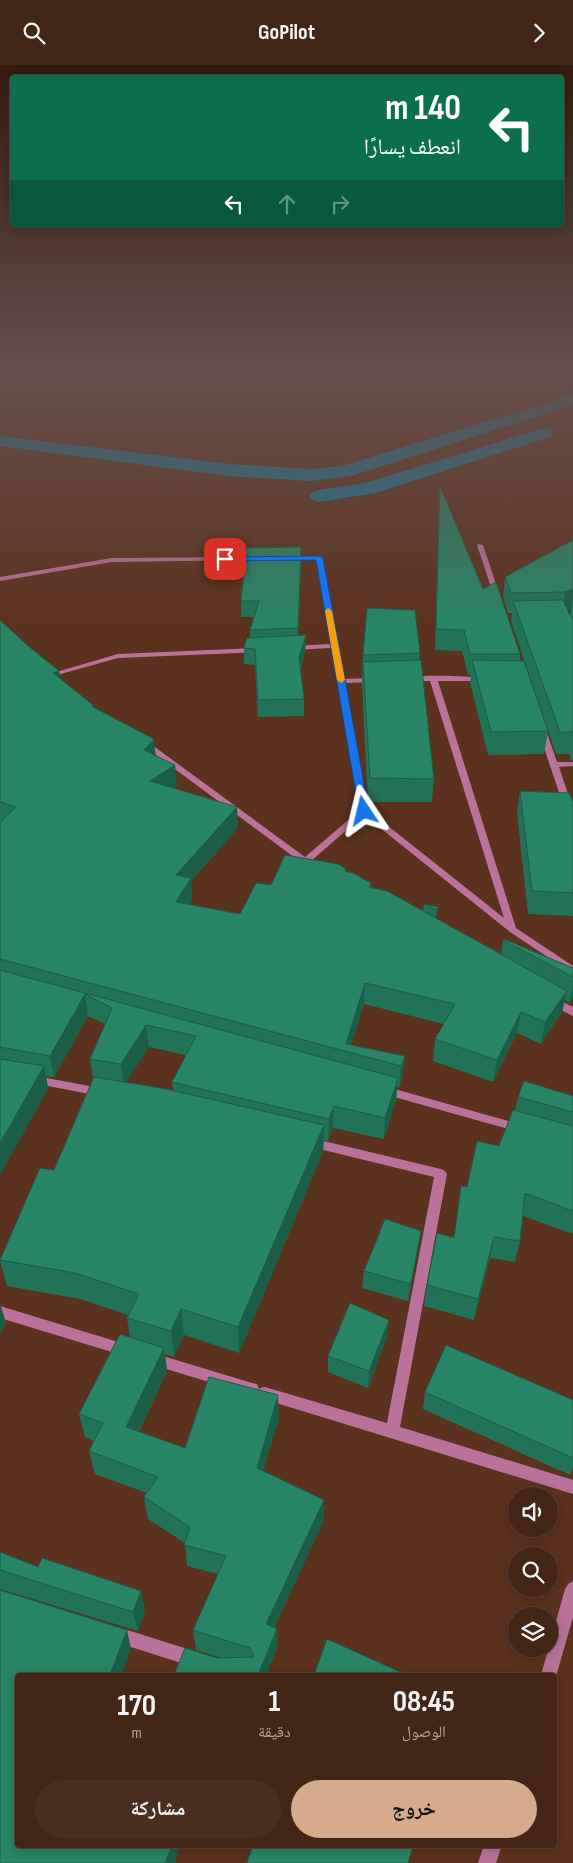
<!DOCTYPE html>
<html lang="ar">
<head>
<meta charset="utf-8">
<style>
	:root { --surface:#442616; --page:#4b2e1f; --text:#f1f3f6; --muted:#afa5a1; --line:#5c4335; --accent:#d6ab8b }
	body { margin:0; font-family:"Sofia Sans Condensed","Noto Naskh Arabic",sans-serif; background:var(--page); color:var(--text); direction:rtl; height:100vh; display:flex; flex-direction:column; font-size:19px; white-space:nowrap }
	* { box-sizing:border-box; margin:0 }
	p { font-size:16px; color:var(--muted) }
	.icon { flex:none; width:28px; height:28px; fill:none; stroke:currentColor; stroke-width:2; stroke-linecap:round; stroke-linejoin:round }
	.map { position:relative; flex:1; overflow:hidden; direction:ltr }
	.sheet { position:absolute; left:15px; top:1608px; width:542px; height:175px; display:flex; flex-direction:column; background:var(--surface); border-radius:5px; box-shadow:0 2px 12px #0003,0 0 0 1px var(--line); direction:rtl }
	.sheet>* { flex:none }
	.hud { position:absolute; left:10px; top:10px; width:554px; height:152px; border-radius:5px; box-shadow:0 2px 12px #0003,0 0 0 1px var(--line); direction:rtl; background:#0b6e4f; color:#fff; overflow:hidden }
	.controls { position:absolute; left:508px; top:1422px; display:grid; gap:10px }
	.controls a { display:grid; place-items:center; width:50px; height:50px; border-radius:50%; background:var(--surface); box-shadow:0 2px 12px #0003,0 0 0 1px var(--line); font-size:25px }
	.pin { position:absolute; display:grid; place-items:center; width:42px; height:42px; color:#fff; margin:-21px; border-radius:10px; box-shadow:0 2px 8px #0006 }
	.me { position:absolute; width:55px; margin:-28px; rotate:350deg; stroke-linejoin:round; filter:drop-shadow(0 0 4px #0008) }
	.turn { display:flex; align-items:center; gap:18px; height:105px; padding:0 20px; font-size:22px }
	.turn .icon { width:65px; height:65px; stroke-width:2.5 }
	.turn b { display:block; font-size:35px; line-height:42px }
	.lanes { display:flex; align-items:center; height:48px; padding:0 20px; background:#0003; justify-content:center; gap:25px; direction:ltr }
	.lanes .off { opacity:.35 }
	.eta { display:flex; justify-content:space-evenly; align-items:center; height:85px; text-align:center }
	.eta b { font-size:30px; font-weight:700; line-height:35px }
	.button { display:flex; gap:10px; margin-top:auto; padding:10px 20px }
	.button a { flex:1; height:58px; border-radius:30px; background:var(--accent); color:#111; font-size:20px; font-weight:700; line-height:58px; text-align:center }
	.button a+a { background:var(--page); color:var(--text) }
	header { display:flex; justify-content:space-between; align-items:center; height:65px; padding:0 20px; background:var(--surface); font-size:22px; font-weight:700 }
	.map>svg:first-child { display:block }
	.lines { fill:none; stroke-linecap:round; stroke-linejoin:round }
	.canal { fill:#117a9c; fill-rule:evenodd }
	.street { fill:#b97299; fill-rule:evenodd }
	.wall { fill:#227258; fill-rule:evenodd }
	.shaded-wall { fill:#1c5d47 }
	.building { fill:#288566; stroke:#1c5d47 }
	.route { fill:#1a73e8; stroke:#114b97 }
	.slow { fill:#f59e0b }
</style>
</head>
<body>
<header><svg class="icon" aria-label="forward" viewBox="0 0 24 24"><path d="M9 5l7 7-7 7"/></svg>GoPilot<svg class="icon" aria-label="search" viewBox="0 0 24 24"><circle cx="10" cy="10" r="6"/><path d="M15 15l6 6"/></svg></header>
<div class="map">
<svg width="573" height="1798" viewBox="0 0 573 1798">
	<rect width="100%" height="100%" fill="#5b321d"/>
	<g class="lines">
		<g class="canal">
			<polygon points="573,330 573,340 351,411 311,416 229,411 0,381 0,371 229,399 311,404 342,401"/>
			<polygon points="544,363 550,364 553,368 550,372 375,428 319,437 312,435 309,431 312,427 319,425 365,418"/>
		</g>
		<g class="street">
			<polygon points="478,479 483,480 500,531 499,532 494,531 477,480"/>
			<path d="M288,491H319L322,493L344,614L375,613L379,615L375,617L345,618L368,745L504,853L430,616H409L405,614C414,608 468,612 482,612L486,614L482,616H438L516,863L573,901V909L510,867L364,750L311,796L314,799L312,801H306L141,679L142,677H148L305,792L360,745L331,583L293,585L289,583L293,581L331,579L316,495L286,494L285,493Z"/>
			<polygon points="258,492 260,493 260,495 112,497 0,516 0,512 112,493"/>
			<polygon points="256,583 260,585 259,587 118,593 50,612 46,610 118,589"/>
			<polygon points="539,663 542,663 546,665 557,697 573,697 573,701 559,702 573,744 573,760 569,757 538,665"/>
			<polygon points="553,932 573,942 573,951 549,939 548,936 549,933"/>
			<polygon points="36,1011 100,1023 104,1024 106,1027 104,1030 100,1031 32,1018 30,1015 32,1012"/>
			<polygon points="384,1021 519,1059 523,1060 525,1063 523,1066 519,1067 380,1028 378,1025 380,1022"/>
			<polygon points="311,1073 441,1104 445,1106 447,1109 400,1362 573,1415 573,1429 260,1333 258,1328 260,1323 265,1322 387,1358 434,1112 307,1081 305,1078 307,1075"/>
			<polygon points="0,1241 125,1279 130,1281 132,1285 130,1289 125,1291 0,1253"/>
			<polygon points="153,1288 252,1318 257,1319 259,1324 257,1329 252,1330 153,1300 148,1298 146,1294 148,1290"/>
			<polygon points="573,1516 573,1552 555,1615 555,1610 541,1610 565,1524 568,1519"/>
			<polygon points="118,1562 200,1588 202,1594 200,1600 194,1602 112,1576 110,1570 112,1564"/>
			<polygon points="484,1780 502,1780 496,1798 478,1798"/>
		</g>
	</g>
	<g class="wall">
		<polygon points="440,421 483,524 520,589 520,596 548,666 544,689 488,690 470,617 471,610 468,610 462,586 435,585 439,440"/>
		<path d="M573,475V696L571,695L569,689H556L511,556L512,548H508L503,532L505,512ZM571,543L570,550L568,545Z"/>
		<polygon points="301,497 298,570 306,570 305,586 301,604 304,634 304,651 258,652 255,600 244,599 244,583 250,573 250,565 254,552 241,552 241,536"/>
		<path d="M0,555L27,580L59,606L60,614L93,640V642L154,674L155,690L177,721L174,723L238,763L191,816L192,834L189,840L240,849L271,820L346,804V806L371,818V823L423,846L424,839L438,842L436,854L501,889L503,875L573,903V932L569,938L565,935L562,947L541,979L517,968L493,1017L433,996L435,974L444,959L364,939L351,980L405,991L402,1013L399,1022H397L396,1035L384,1074L333,1063L328,1076L324,1075L323,1087L239,1288L184,1270L174,1292L165,1289L167,1306L139,1367L185,1383L279,1353L263,1406L324,1435L323,1457L274,1563L277,1583L266,1610H174L217,1593H222L196,1585L193,1565L218,1509L187,1501L185,1478L148,1454L144,1432L147,1428L95,1409L89,1386L94,1376L85,1372L79,1349L130,1272L127,1253L128,1250L80,1234L7,1221L0,1196L54,1105L93,1013L90,994L105,959L88,951L54,1012L46,1011L48,1023L0,1110ZM149,982L186,990L172,1017L173,1025L126,1017Z"/>
		<polygon points="420,588 419,595 434,714 432,737 368,737 362,619 362,612 363,590"/>
		<polygon points="520,726 573,737 573,851 528,849 517,748"/>
		<polygon points="573,1031 573,1169 523,1151 520,1176 515,1197 490,1193 474,1255 424,1241 427,1220 453,1173 467,1122 499,1081 515,1045 518,1032"/>
		<polygon points="418,1183 408,1236 362,1223 364,1206"/>
		<polygon points="387,1272 368,1323 328,1307 328,1291"/>
		<polygon points="425,1327 573,1335 573,1403 570,1410 423,1344"/>
		<polygon points="0,1487 38,1502 141,1526 145,1546 138,1566 0,1524"/>
	</g>
	<g class="shaded-wall">
		<polygon points="573,524 573,533 571,543 562,547 565,527"/>
		<polygon points="306,570 305,586 299,608 299,592"/>
		<polygon points="59,606 62,626 53,608"/>
		<polygon points="154,674 156,694 144,685"/>
		<polygon points="175,700 177,721 152,737 150,716"/>
		<polygon points="237,742 238,763 191,816 192,834 177,859 176,837 176,810"/>
		<polygon points="438,842 436,860 434,863 436,845"/>
		<polygon points="365,918 364,939 349,987 346,979"/>
		<polygon points="573,921 573,932 569,938"/>
		<polygon points="567,926 562,947 541,979 545,957"/>
		<polygon points="85,929 88,951 54,1012 50,991"/>
		<polygon points="521,947 517,968 493,1017 497,995"/>
		<polygon points="146,960 149,982 124,1021 121,999"/>
		<polygon points="405,991 402,1013 399,1022 401,1001"/>
		<polygon points="44,1001 48,1023 0,1110 0,1078"/>
		<polygon points="398,1013 396,1035 384,1074 385,1053"/>
		<polygon points="334,1041 333,1063 328,1076 329,1054"/>
		<polygon points="324,1060 323,1087 239,1288 238,1262"/>
		<polygon points="494,1172 490,1193 474,1255 478,1234"/>
		<polygon points="0,1238 6,1258 0,1270"/>
		<polygon points="181,1244 184,1270 174,1292 171,1266"/>
		<polygon points="389,1255 387,1272 368,1323 369,1306"/>
		<polygon points="164,1283 167,1306 130,1385 126,1362"/>
		<polygon points="278,1330 279,1353 258,1426 257,1403"/>
		<polygon points="324,1435 323,1457 267,1579 266,1559"/>
		<polygon points="141,1526 145,1546 138,1566 133,1547"/>
		<polygon points="277,1564 277,1583 266,1610 258,1610"/>
		<polygon points="127,1565 131,1584 122,1610 110,1610"/>
		<polygon points="172,1780 181,1780 175,1798 165,1798"/>
	</g>
	<g class="building">
		<polygon points="440,421 483,524 496,517 520,589 470,589 464,565 436,564"/>
		<polygon points="573,475 573,524 565,527 511,528 505,512"/>
		<polygon points="301,482 298,563 250,565 259,536 241,536 246,483"/>
		<polygon points="563,535 571,552 573,553 573,667 560,667 513,536"/>
		<polygon points="367,543 415,545 420,588 363,590"/>
		<polygon points="0,555 27,580 59,606 53,608 93,640 91,641 154,674 144,685 175,700 150,716 237,742 176,810 191,813 176,837 240,849 256,818 271,820 285,790 338,799 346,804 345,806 353,808 371,818 369,822 387,826 567,926 545,957 521,947 497,995 435,974 455,939 365,918 346,979 405,991 401,1001 0,894 0,757 16,742 0,737"/>
		<polygon points="306,570 299,592 304,634 258,635 255,584 244,583 247,573"/>
		<polygon points="421,595 434,714 370,713 363,597"/>
		<polygon points="472,595 524,596 548,666 491,667"/>
		<polygon points="520,726 569,728 573,737 573,828 532,826"/>
		<polygon points="424,839 438,842 436,845"/>
		<polygon points="504,874 573,903 573,912 503,875"/>
		<polygon points="0,905 398,1013 385,1053 334,1041 329,1054 172,1017 196,971 146,960 121,999 90,994 112,943 85,929 50,991 0,982"/>
		<polygon points="0,994 44,1001 0,1078"/>
		<polygon points="94,1012 166,1024 324,1060 238,1262 181,1244 171,1266 127,1253 139,1229 75,1208 0,1195 40,1103 54,1105"/>
		<polygon points="524,1016 573,1031 573,1047 518,1032"/>
		<polygon points="513,1045 573,1061 573,1146 525,1128 520,1176 494,1172 478,1234 427,1220 437,1168 454,1173 461,1121 467,1122 477,1076 499,1081"/>
		<polygon points="385,1154 421,1166 411,1219 364,1206"/>
		<polygon points="350,1238 389,1255 369,1306 328,1291"/>
		<polygon points="120,1269 164,1283 126,1362 185,1383 209,1312 278,1330 257,1403 324,1435 266,1559 277,1564 258,1610 174,1610 185,1583 217,1593 254,1592 250,1583 193,1565 226,1491 184,1480 190,1462 144,1432 158,1412 89,1386 103,1358 79,1349"/>
		<polygon points="446,1280 573,1335 573,1393 425,1327"/>
		<polygon points="0,1487 38,1502 42,1493 141,1526 133,1547 0,1505"/>
		<polygon points="0,1525 127,1565 110,1610 18,1610 18,1780 172,1780 165,1798 0,1798"/>
		<polygon points="327,1574 407,1610 314,1610"/>
		<polygon points="253,1780 413,1780 408,1798 247,1798"/>
	</g>
	<linearGradient id="sky" x2="0" y2="1"><stop stop-color="#321c10"/><stop offset="0.55" stop-color="#664f4c"/><stop offset="1" stop-color="#664f4c" stop-opacity="0"/></linearGradient>
	<rect width="573" height="559" fill="url(#sky)"/>
	<polygon class="route" points="319,491 323,493 369,746 364,749 359,746 316,495 225,496 221,494 225,492"/>
	<polygon class="slow" points="328,543 332,546 345,615 341,618 337,615 325,546"/>
</svg>
<div class="controls">
<a><svg class="icon" aria-label="sound" viewBox="0 0 24 24"><path d="M4 9h4l5-4v14l-5-4H4zM17 9q2 3 0 6"/></svg></a>
<a><svg class="icon" aria-label="search" viewBox="0 0 24 24"><circle cx="10" cy="10" r="6"/><path d="M15 15l6 6"/></svg></a>
<a><svg class="icon" aria-label="layers" viewBox="0 0 24 24"><path d="M12 4l9 5-9 5-9-5zM3 14l9 5 9-5"/></svg></a>
</div>
<div class="pin" style="left:225px;top:494px;background:#d93025"><svg class="icon" aria-label="arrive" viewBox="0 0 24 24"><path d="M6 21V4h12l-3 4 3 4H6"/></svg></div>
<svg class="me" style="left:364px;top:746px" viewBox="-20 -20 40 40"><path d="M0-17L14 15 0 8-14 15z" fill="#1a73e8" stroke="#fff" stroke-width="4"/></svg>
<div class="hud">
<div class="turn"><svg class="icon" aria-label="left" viewBox="0 0 24 24"><path d="M17 20v-9H6M10 6l-5 5 5 5"/></svg><div><b>140 m</b>انعطف يسارًا</div></div>
<div class="lanes"><svg class="icon" aria-label="left" viewBox="0 0 24 24"><path d="M17 20v-9H6M10 6l-5 5 5 5"/></svg><svg class="icon off" aria-label="ahead" viewBox="0 0 24 24"><path d="M12 20V5M6 11l6-6 6 6"/></svg><svg class="icon off" aria-label="right" viewBox="0 0 24 24"><path d="M7 20v-9h11M14 6l5 5-5 5"/></svg></div>
</div>
<section class="sheet">
<div class="eta">
<div><b>08:45</b><p>الوصول</p></div>
<div><b>1</b><p>دقيقة</p></div>
<div><b>170</b><p>m</p></div>
</div>
<div class="button"><a>خروج</a><a>مشاركة</a></div>
</section>
</div>
</body>
</html>
